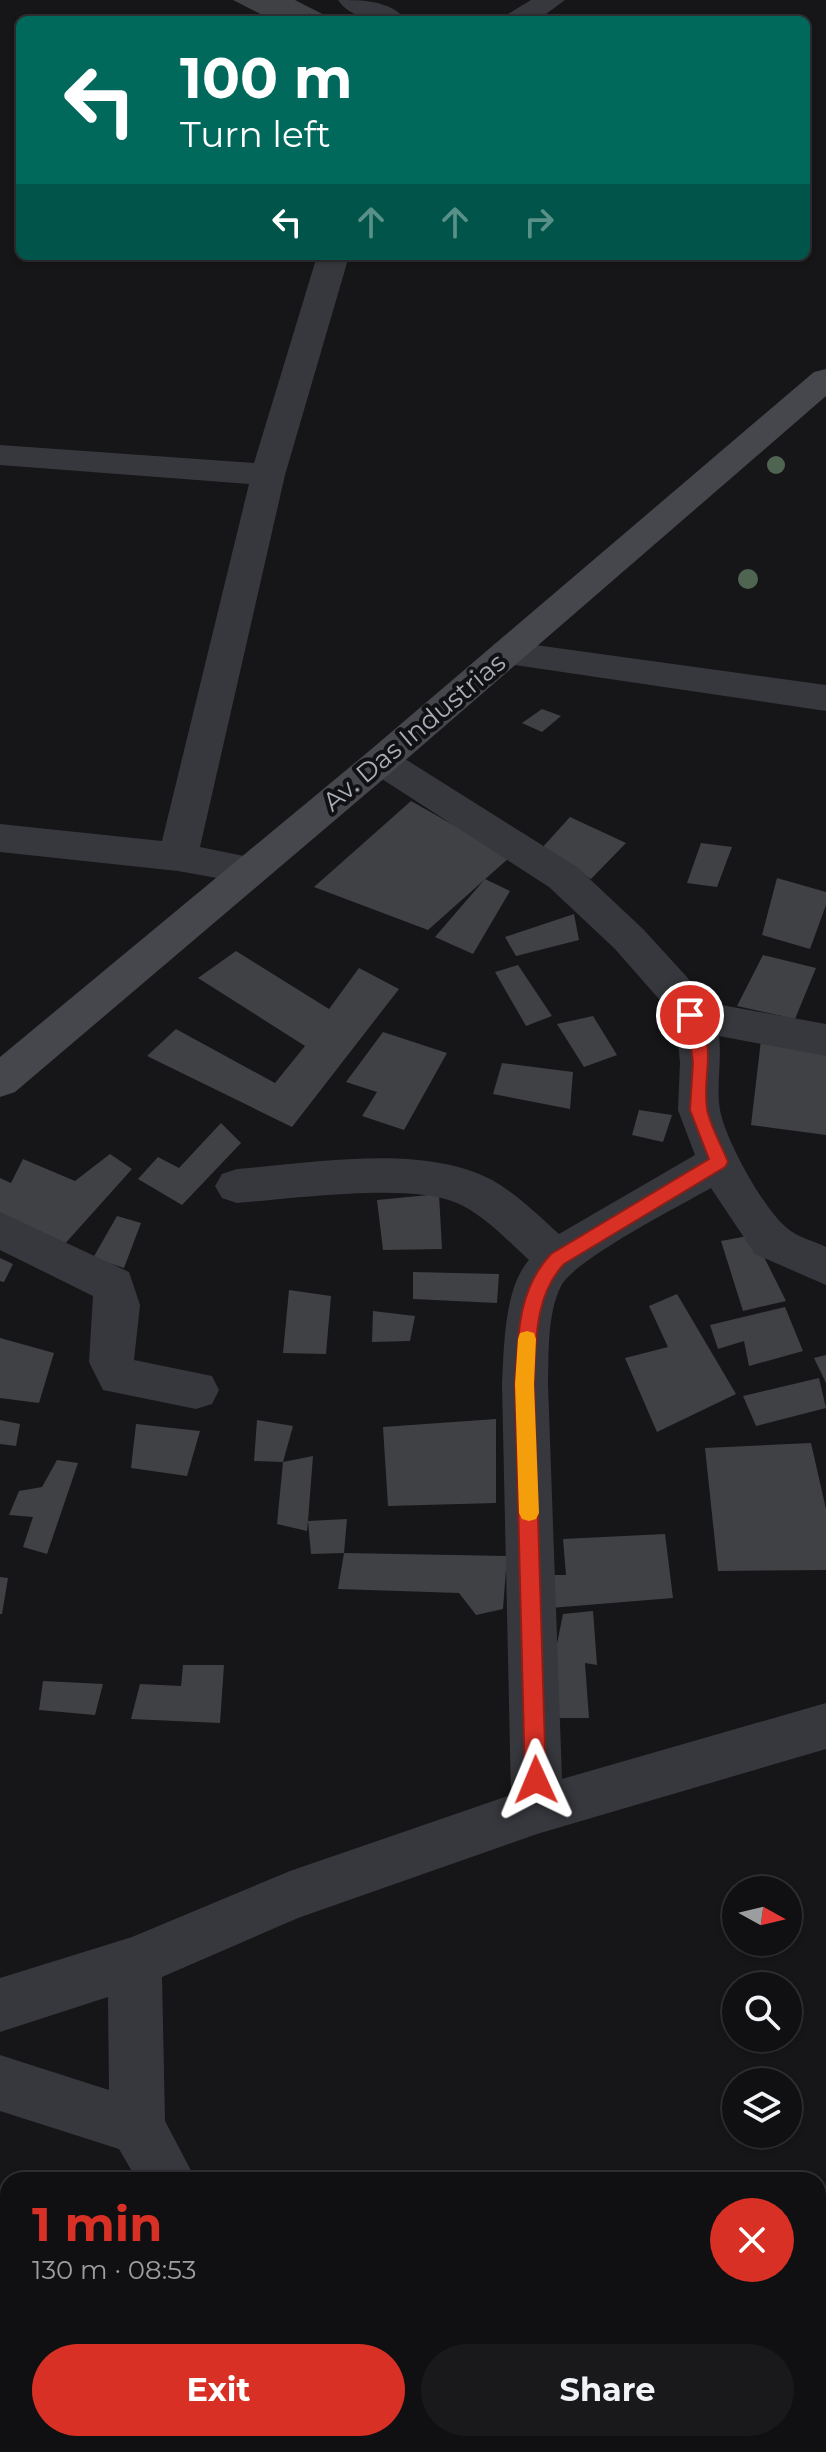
<!DOCTYPE html>
<html lang="en">
<head>
<meta charset="utf-8">
<style>
	:root { --surface:#101012; --page:#19191b; --text:#f1f3f6; --muted:#9c9d9f; --line:#303032; --accent:#d93025 }
	body { margin:0; font-family:Montserrat,sans-serif; background:var(--page); color:var(--text); height:100vh; display:flex; flex-direction:column; font-size:30px; white-space:nowrap }
	* { box-sizing:border-box; margin:0 }
	p { font-size:26px; color:var(--muted) }
	.icon { flex:none; width:44px; height:44px; fill:none; stroke:currentColor; stroke-width:2; stroke-linecap:round; stroke-linejoin:round }
	.map { position:relative; flex:1; overflow:hidden }
	.panel { position:absolute; left:0px; top:2172px; width:826px; height:280px; display:flex; flex-direction:column; background:var(--surface); border-radius:24px 24px 0 0; box-shadow:0 2px 6px #0004,0 0 0 2px var(--line) }
	.panel>* { flex:none }
	.top-card { position:absolute; left:16px; top:16px; width:794px; height:244px; border-radius:12px; box-shadow:0 2px 6px #0004,0 0 0 2px var(--line); background:#00695c; color:#fff; overflow:hidden }
	.needle { width:52px; rotate:98deg }
	.tools { position:absolute; left:722px; top:1876px; display:grid; gap:16px }
	.tools a { display:grid; place-items:center; width:80px; height:80px; border-radius:50%; background:var(--surface); box-shadow:0 2px 6px #0004,0 0 0 2px var(--line); font-size:40px }
	.pin { position:absolute; display:grid; place-items:center; width:68px; height:68px; color:#fff; margin:-34px; border:4px solid #fff; border-radius:50%; box-shadow:0 2px 8px #0007 }
	.me { position:absolute; width:88px; margin:-44px; rotate:359deg; stroke-linejoin:round; filter:drop-shadow(0 0 6px #0008) }
	.turn { display:flex; align-items:center; gap:28px; height:168px; padding:0 32px; font-size:36px }
	.turn .icon { width:104px; height:104px; stroke-width:2.5 }
	.turn b { display:block; font-size:56px; line-height:68px }
	.lanes { display:flex; align-items:center; height:76px; padding:0 32px; background:#0003; justify-content:center; gap:40px; direction:ltr }
	.lanes .off { opacity:.35 }
	.round { display:grid; place-items:center; flex:none; width:84px; height:84px; border-radius:42px; background:var(--page) }
	.summary { display:flex; align-items:center; justify-content:space-between; height:136px; padding:0 32px }
	h1 { font-size:48px; font-weight:700; line-height:60px; color:var(--accent) }
	.cta { display:flex; gap:16px; margin-top:auto; padding:16px 32px }
	.cta a { flex:1; height:92px; border-radius:48px; background:var(--accent); color:#fff; font-size:32px; font-weight:700; line-height:92px; text-align:center }
	.cta a+a { background:var(--page); color:var(--text) }
	.map>svg:first-child { display:block }
	.building { fill:#404145 }
	.lines { fill:none; stroke-linecap:round; stroke-linejoin:round }
	.street { fill:#37383d; fill-rule:evenodd }
	.secondary { fill:#45474d; fill-rule:evenodd }
	.tree { fill:#506452 }
	.route { fill:#d93025; stroke:#8d1f18; stroke-width:2 }
	.slow { fill:#f59e0b }
	.labels { text-anchor:middle; stroke-width:8; stroke-linejoin:round; paint-order:stroke }
	.street-label { font-size:26px; fill:#a8adb8; stroke:#111113 }
</style>
</head>
<body>
<div class="map">
<svg width="826" height="2452" viewBox="0 0 826 2452">
	<rect width="100%" height="100%" fill="#161618"/>
	<g class="building">
		<polygon points="233,0 295,0 334,20 272,20"/>
		<polygon points="542,709 561,716 542,732 522,723"/>
		<polygon points="411,801 510,857 428,930 314,887"/>
		<polygon points="570,817 626,843 591,879 541,849"/>
		<polygon points="701,843 732,847 717,887 687,883"/>
		<polygon points="777,878 826,892 826,905 810,949 762,935"/>
		<polygon points="485,879 510,891 473,954 435,937"/>
		<polygon points="574,914 579,940 516,956 505,937"/>
		<polygon points="236,951 329,1009 359,968 399,989 292,1127 147,1056 176,1029 275,1083 305,1046 198,978"/>
		<polygon points="763,955 816,968 795,1019 737,1006"/>
		<polygon points="518,965 552,1016 526,1026 495,972"/>
		<polygon points="593,1016 617,1055 584,1067 557,1024"/>
		<polygon points="383,1032 447,1053 404,1130 362,1116 377,1092 346,1082"/>
		<polygon points="761,1040 826,1053 826,1135 751,1125"/>
		<polygon points="502,1063 573,1072 570,1109 493,1094"/>
		<polygon points="639,1110 672,1115 663,1142 632,1135"/>
		<polygon points="221,1123 241,1143 182,1205 138,1179 158,1157 179,1168"/>
		<polygon points="110,1154 132,1169 62,1247 0,1217 0,1178 11,1183 23,1159 75,1181"/>
		<polygon points="439,1194 442,1249 383,1250 377,1200"/>
		<polygon points="117,1216 141,1223 124,1268 93,1258"/>
		<polygon points="753,1235 786,1301 743,1311 721,1241"/>
		<polygon points="0,1258 13,1264 4,1282 0,1281"/>
		<polygon points="413,1272 499,1274 497,1303 413,1299"/>
		<polygon points="289,1290 331,1296 326,1354 283,1353"/>
		<polygon points="677,1294 736,1394 657,1432 625,1358 668,1347 649,1306"/>
		<polygon points="785,1307 803,1351 749,1366 744,1341 718,1349 710,1325"/>
		<polygon points="373,1311 415,1316 410,1341 372,1342"/>
		<polygon points="0,1338 54,1353 39,1403 0,1398"/>
		<polygon points="826,1355 826,1383 814,1358"/>
		<polygon points="819,1378 826,1408 756,1426 743,1396"/>
		<polygon points="496,1419 496,1503 388,1506 383,1427"/>
		<polygon points="0,1420 20,1424 16,1446 0,1444"/>
		<polygon points="257,1420 293,1426 283,1462 254,1461"/>
		<polygon points="136,1424 200,1431 187,1476 131,1468"/>
		<polygon points="811,1443 826,1509 826,1570 718,1571 705,1448"/>
		<polygon points="313,1456 308,1521 347,1519 344,1553 311,1554 308,1521 307,1531 277,1524 283,1462"/>
		<polygon points="57,1460 78,1463 47,1554 23,1547 33,1517 9,1515 19,1491 42,1487"/>
		<polygon points="665,1534 673,1598 550,1608 554,1575 566,1575 563,1539"/>
		<polygon points="344,1553 507,1556 503,1609 476,1615 459,1593 338,1589"/>
		<polygon points="0,1577 8,1578 2,1614 0,1614"/>
		<polygon points="593,1611 597,1665 585,1663 589,1718 557,1718 554,1659 563,1614"/>
		<polygon points="183,1665 224,1665 220,1723 131,1719 140,1684 181,1686"/>
		<polygon points="43,1681 103,1684 95,1715 39,1710"/>
	</g>
	<g class="lines">
		<g class="street">
			<path d="M338,0C361,0 391,0 406,20C383,20 353,22 338,0Z"/>
			<polygon points="531,0 565,0 538,20 504,20 508,14"/>
			<polygon points="317,256 349,256 285,475 200,847 264,860 270,870 264,880 250,884 178,871 0,852 0,824 162,841 249,484 0,465 0,445 254,463"/>
			<polygon points="507,641 826,685 826,711 494,662 489,653 494,644"/>
			<path d="M381,748L394,752L577,867L643,929L686,976L705,1002L826,1024V1056L719,1036C722,1060 716,1088 720,1110C725,1139 764,1210 787,1228C797,1237 814,1241 826,1247V1285L755,1254L711,1188C681,1205 574,1260 561,1286C547,1314 549,1353 548,1384L562,1779L826,1703V1749L537,1834L298,1918L162,1977L165,2121L196,2180H137L119,2149L0,2111V2055L109,2090L108,1997L0,2032V1978L132,1937L290,1871L511,1795L502,1384C504,1348 504,1288 529,1260C507,1240 484,1215 457,1203C411,1182 290,1199 237,1203L222,1198L215,1186L222,1174L237,1169C314,1163 422,1143 492,1180C517,1194 538,1215 559,1234L695,1155L678,1110L680,1062L677,1034L667,1009L658,998L615,949L549,887L368,770L362,761L368,752Z"/>
			<polygon points="0,1212 129,1272 140,1305 134,1360 212,1376 219,1390 212,1404 196,1409 103,1390 89,1362 93,1296 0,1250"/>
			<polygon points="136,2444 196,2444 194,2452 134,2452"/>
		</g>
		<polygon class="secondary" points="826,369 826,396 394,770 15,1092 0,1097 0,1057 368,752 814,372"/>
	</g>
	<g class="tree">
		<circle cx="776" cy="465" r="9"/>
		<circle cx="748" cy="579" r="10"/>
	</g>
	<path class="route" d="M690,1009L696,1011C718,1053 702,1071 707,1109C710,1126 722,1146 728,1162L725,1167L564,1264C534,1296 536,1343 534,1384L546,1780L543,1787L536,1789L528,1787L525,1780L515,1384C518,1338 517,1290 551,1254L709,1159L690,1110L693,1062L689,1034L682,1015Z"/>
	<polygon class="slow" points="527,1331 534,1333 536,1339 534,1384 539,1513 536,1519 529,1521 522,1519 519,1513 515,1384 518,1339 520,1333"/>
	<g class="labels">
		<g class="street-label">
			<text transform="translate(414 732) rotate(-40)" y="9">Av. Das Industrias</text>
		</g>
	</g>
</svg>
<div class="tools">
<a><svg class="needle" viewBox="-14 -14 28 28"><path d="M0-13l5 13h-10z" fill="#e53935"/><path d="M0 13l5-13h-10z" fill="#9c9d9f"/></svg></a>
<a><svg class="icon" aria-label="search" viewBox="0 0 24 24"><circle cx="10" cy="10" r="6"/><path d="M15 15l6 6"/></svg></a>
<a><svg class="icon" aria-label="layers" viewBox="0 0 24 24"><path d="M12 4l9 5-9 5-9-5zM3 14l9 5 9-5"/></svg></a>
</div>
<div class="pin" style="left:690px;top:1015px;background:#d93025"><svg class="icon" aria-label="arrive" viewBox="0 0 24 24"><path d="M6 21V4h12l-3 4 3 4H6"/></svg></div>
<svg class="me" style="left:536px;top:1780px" viewBox="-20 -20 40 40"><path d="M0-17L14 15 0 8-14 15z" fill="#d93025" stroke="#fff" stroke-width="4"/></svg>
<div class="top-card">
<div class="turn"><svg class="icon" aria-label="left" viewBox="0 0 24 24"><path d="M17 20v-9H6M10 6l-5 5 5 5"/></svg><div><b>100 m</b>Turn left</div></div>
<div class="lanes"><svg class="icon" aria-label="left" viewBox="0 0 24 24"><path d="M17 20v-9H6M10 6l-5 5 5 5"/></svg><svg class="icon off" aria-label="ahead" viewBox="0 0 24 24"><path d="M12 20V5M6 11l6-6 6 6"/></svg><svg class="icon off" aria-label="ahead" viewBox="0 0 24 24"><path d="M12 20V5M6 11l6-6 6 6"/></svg><svg class="icon off" aria-label="right" viewBox="0 0 24 24"><path d="M7 20v-9h11M14 6l5 5-5 5"/></svg></div>
</div>
<section class="panel">
<div class="summary"><div><h1>1 min</h1><p>130 m · 08:53</p></div><a class="round" style="background:#d93025;color:#fff"><svg class="icon" aria-label="close" viewBox="0 0 24 24"><path d="M6 6l12 12M18 6L6 18"/></svg></a></div>
<div class="cta"><a>Exit</a><a>Share</a></div>
</section>
</div>
</body>
</html>
